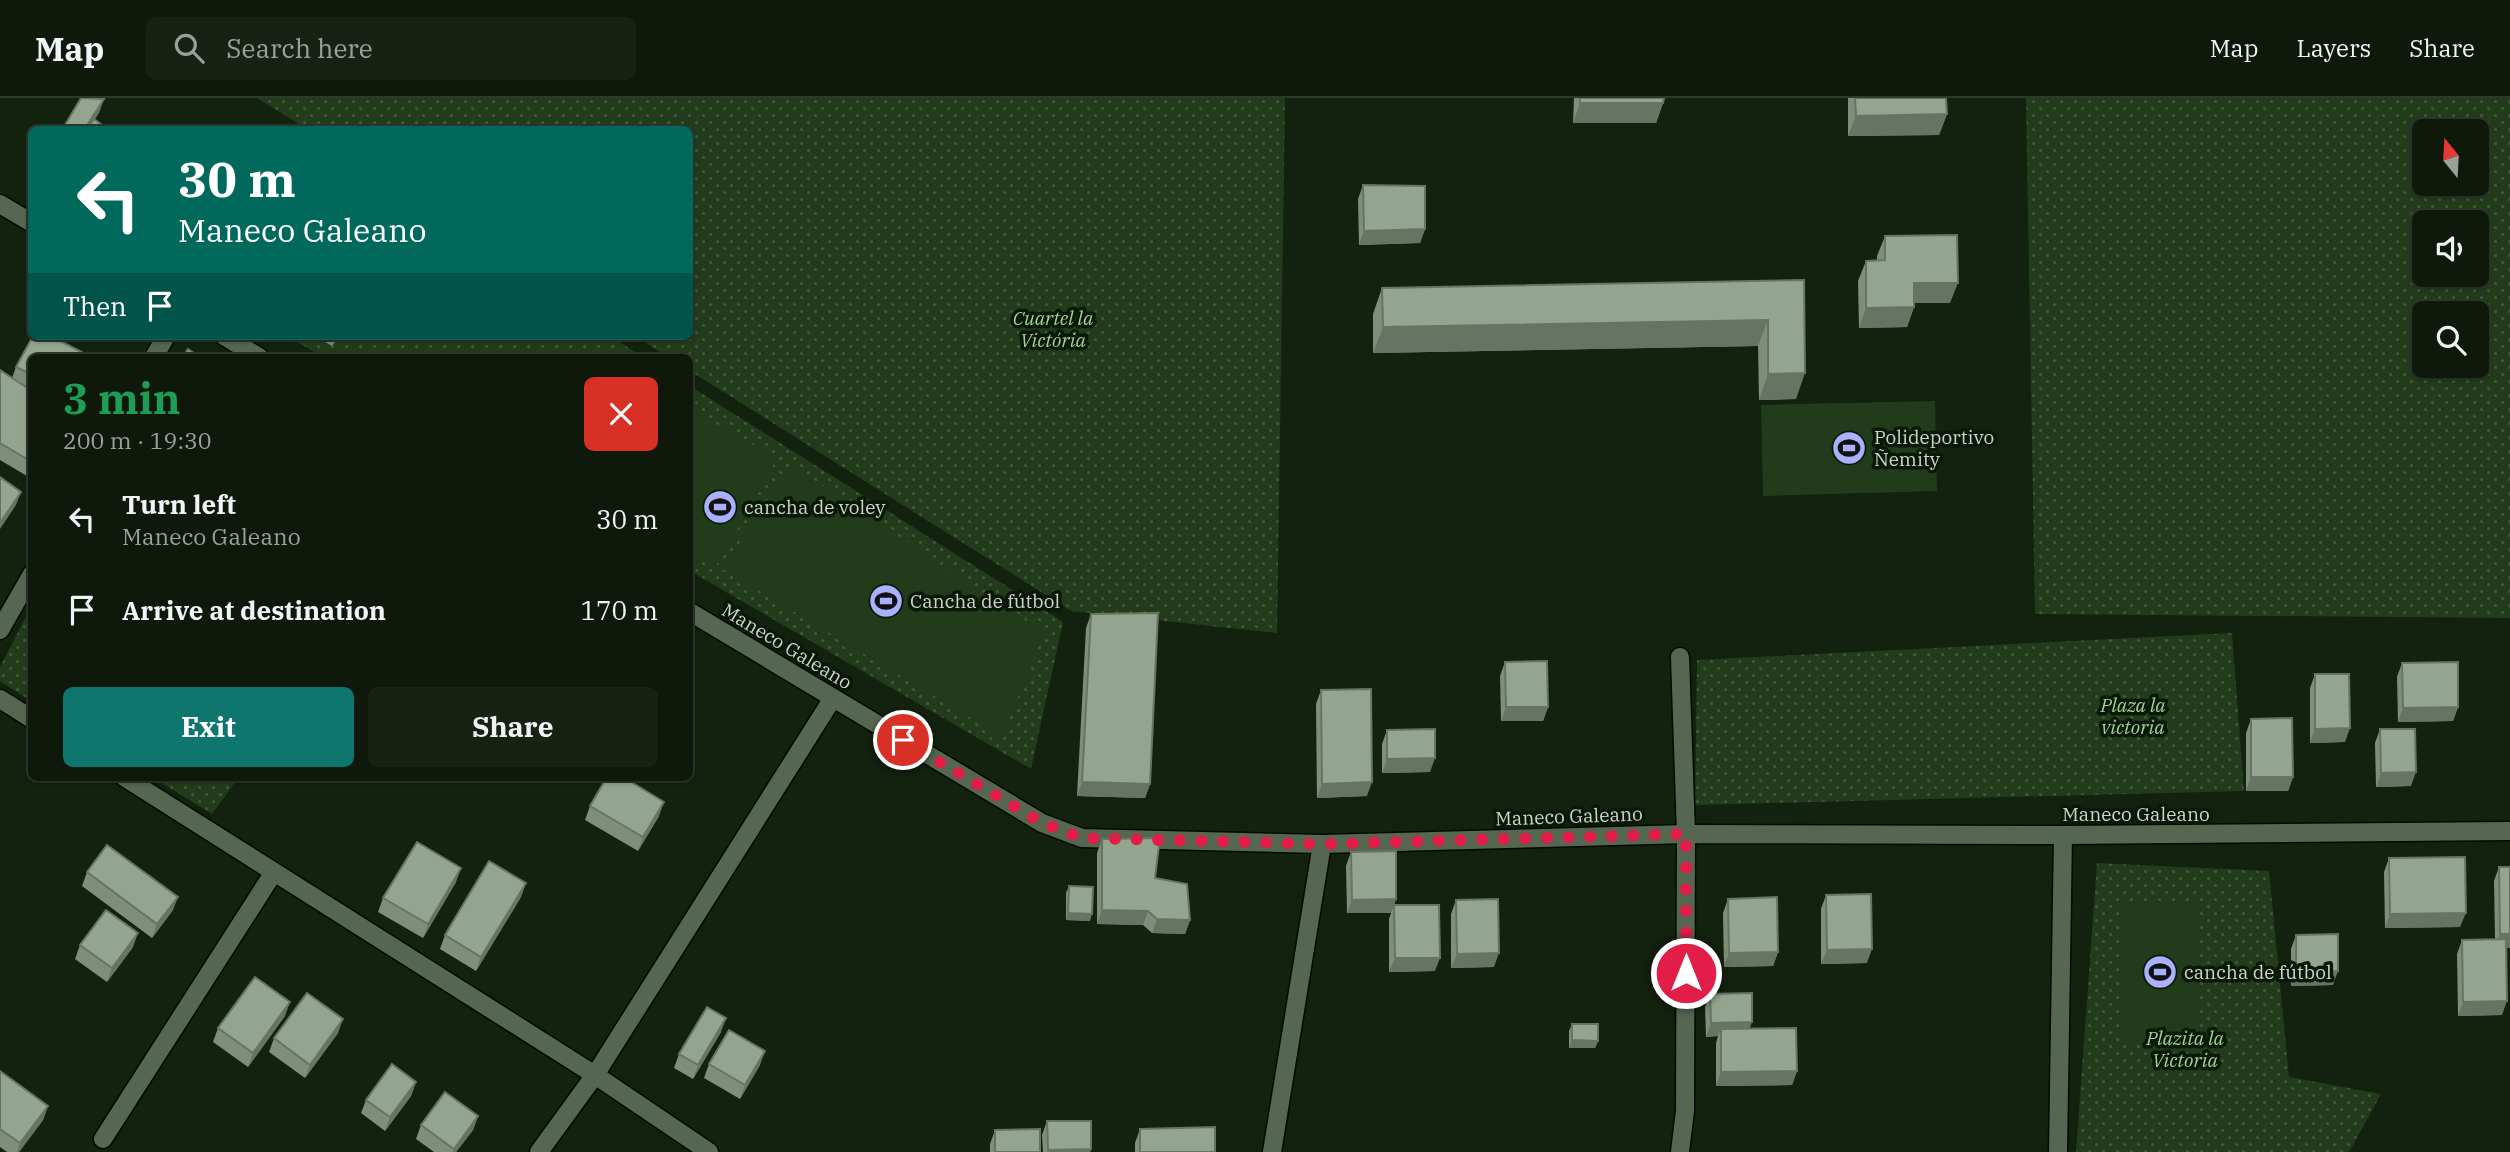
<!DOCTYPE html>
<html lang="en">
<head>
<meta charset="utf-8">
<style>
	:root { --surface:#0e190b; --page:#172214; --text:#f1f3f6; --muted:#9ba09d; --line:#2e382c; --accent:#0f766e }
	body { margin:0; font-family:"IBM Plex Serif",serif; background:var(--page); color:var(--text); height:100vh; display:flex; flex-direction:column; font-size:26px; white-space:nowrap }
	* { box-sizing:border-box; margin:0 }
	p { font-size:23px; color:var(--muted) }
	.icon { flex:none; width:38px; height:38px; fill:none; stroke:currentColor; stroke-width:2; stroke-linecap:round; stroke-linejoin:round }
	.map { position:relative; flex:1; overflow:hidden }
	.details { position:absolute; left:28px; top:256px; width:665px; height:427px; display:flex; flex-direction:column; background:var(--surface); border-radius:10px; box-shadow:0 2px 5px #0004,0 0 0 2px var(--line) }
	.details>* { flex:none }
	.guide { position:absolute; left:28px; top:28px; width:665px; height:214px; border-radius:10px; box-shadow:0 2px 5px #0004,0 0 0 2px var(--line); background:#00695c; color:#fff; overflow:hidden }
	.needle { width:46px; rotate:342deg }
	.fabs { position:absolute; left:2412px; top:21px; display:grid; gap:14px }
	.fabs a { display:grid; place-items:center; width:77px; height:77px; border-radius:10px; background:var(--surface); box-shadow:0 2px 5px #0004,0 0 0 2px var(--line); font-size:35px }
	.pin { position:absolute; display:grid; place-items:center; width:60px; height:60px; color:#fff; margin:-30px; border:4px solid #fff; border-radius:50%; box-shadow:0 2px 7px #0007 }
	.me { position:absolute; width:77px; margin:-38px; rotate:0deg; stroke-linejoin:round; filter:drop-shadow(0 0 5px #0008) }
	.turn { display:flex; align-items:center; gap:24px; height:147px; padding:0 35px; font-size:32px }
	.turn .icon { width:91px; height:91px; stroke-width:2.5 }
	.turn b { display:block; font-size:49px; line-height:60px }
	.then { display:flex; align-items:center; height:66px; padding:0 35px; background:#0003; gap:14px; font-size:26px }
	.round { display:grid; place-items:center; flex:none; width:74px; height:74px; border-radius:10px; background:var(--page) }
	.overview { display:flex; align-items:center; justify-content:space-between; height:119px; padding:0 35px }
	h1 { font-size:42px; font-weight:700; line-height:52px; color:#1e9e55 }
	.action { display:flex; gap:14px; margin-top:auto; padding:14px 35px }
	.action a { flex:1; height:80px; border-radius:10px; background:var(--accent); color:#fff; font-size:28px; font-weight:700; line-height:80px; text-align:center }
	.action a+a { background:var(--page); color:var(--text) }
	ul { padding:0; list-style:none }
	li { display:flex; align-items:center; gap:21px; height:91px; padding:0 35px }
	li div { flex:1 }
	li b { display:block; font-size:26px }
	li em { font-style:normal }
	header { display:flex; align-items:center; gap:42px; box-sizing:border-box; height:98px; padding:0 35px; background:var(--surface); border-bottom:2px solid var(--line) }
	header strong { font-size:33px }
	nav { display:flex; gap:38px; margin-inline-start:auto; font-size:24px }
	.search { width:490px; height:63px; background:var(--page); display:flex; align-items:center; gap:18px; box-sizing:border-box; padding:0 24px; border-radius:10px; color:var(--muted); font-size:26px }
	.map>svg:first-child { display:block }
	.park { fill:url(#park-dots); fill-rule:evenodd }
	.garden { fill:#223c1b }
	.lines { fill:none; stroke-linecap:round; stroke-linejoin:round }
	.minor-casing { stroke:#020a00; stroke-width:21 }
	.minor { stroke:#556651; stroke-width:18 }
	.wall { fill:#7e8e7b }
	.shaded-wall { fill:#677464 }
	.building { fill:#93a58f; stroke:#677464; stroke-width:2 }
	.route { stroke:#e11d48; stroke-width:12; stroke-dasharray:0 21.6 }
	.labels { text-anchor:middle; stroke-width:7; stroke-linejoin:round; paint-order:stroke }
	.park-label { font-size:19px; font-style:italic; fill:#9fd391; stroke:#0a1807 }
	.poi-label { font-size:19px; fill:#cbd5c9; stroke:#0a1807; text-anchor:start }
	.street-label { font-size:19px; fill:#cbd5c9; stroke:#0a1807 }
</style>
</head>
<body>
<header>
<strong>Map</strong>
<div class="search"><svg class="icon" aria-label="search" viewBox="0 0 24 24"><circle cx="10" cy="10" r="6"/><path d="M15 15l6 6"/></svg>Search here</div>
<nav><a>Map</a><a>Layers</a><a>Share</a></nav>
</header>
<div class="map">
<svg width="2510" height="1054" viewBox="0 0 2510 1054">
	<defs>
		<pattern id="park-dots" width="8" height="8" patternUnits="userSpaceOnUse" patternTransform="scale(1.75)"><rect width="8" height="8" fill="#223c1b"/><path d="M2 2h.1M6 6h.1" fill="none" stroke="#41573b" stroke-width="1.8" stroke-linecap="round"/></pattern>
	</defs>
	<rect width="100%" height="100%" fill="#13210f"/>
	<g class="park">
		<polygon points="257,0 1285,0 1277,535 1071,513 690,273 690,259 668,259 635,238 690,238 690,32 307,31"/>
		<path d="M2026,0H2510V520L2035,516ZM2476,33V86H2424V33ZM2424,124H2476V177H2424ZM2476,215V268H2424V215Z"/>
		<polygon points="287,238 610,238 643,259 323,259"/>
		<polygon points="690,288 1063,524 1031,671 690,473"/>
		<polygon points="31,509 32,603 31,603 0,583 0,569"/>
		<polygon points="2232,535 2244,693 1695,707 1697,562"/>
		<polygon points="152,679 239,679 212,716"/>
		<polygon points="2097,765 2269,773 2289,979 2381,996 2349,1054 2076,1054"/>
	</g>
	<g class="garden">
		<polygon points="1935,303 1937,393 1763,398 1761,307"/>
		<polygon points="690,311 777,361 715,470 690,456"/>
		<polygon points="790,366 1044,535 1002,639 723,471"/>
		<polygon points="2122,803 2199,804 2197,946 2120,945"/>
	</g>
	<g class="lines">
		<g class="minor-casing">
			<g id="minor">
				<polyline points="0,106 32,125"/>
				<polyline points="224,238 259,259"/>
				<polyline points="154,259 166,238"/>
				<polyline points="690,514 1042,725 1082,740 1322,746 1686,736 2063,737 2510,733"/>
				<polyline points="0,532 32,476"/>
				<polyline points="1680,559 1686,736 1685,1013 1680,1054"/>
				<polyline points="0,601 32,621"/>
				<polyline points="124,679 595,977 709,1054"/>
				<polyline points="103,1041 274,774"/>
				<polyline points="539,1054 595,977 833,600"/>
				<polyline points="1272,1054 1322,746"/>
				<polyline points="2058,1054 2063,737"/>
			</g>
		</g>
		<use href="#minor" class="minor"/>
	</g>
	<g class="wall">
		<polygon points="1574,0 1664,0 1663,5 1656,25 1573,25"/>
		<polygon points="1848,0 1946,0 1947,16 1939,37 1848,38"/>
		<polygon points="1363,87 1425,131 1420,145 1359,147 1358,101"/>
		<polygon points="1885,138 1950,205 1914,205 1914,209 1907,229 1859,230 1858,183 1866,163 1877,163 1877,158"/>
		<polygon points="1804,182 1796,301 1759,302 1758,248 1373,255 1373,216 1382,190"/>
		<polygon points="315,238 340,238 332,248"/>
		<polygon points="32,259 32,381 0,362 0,272 12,280 16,269"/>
		<polygon points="1091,516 1150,686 1145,700 1077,698 1086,530"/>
		<polygon points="1505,564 1548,609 1543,623 1501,623 1500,578"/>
		<polygon points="2402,565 2458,609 2453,623 2398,624 2397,579"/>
		<polygon points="2315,576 2345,644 2310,645 2310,590"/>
		<polygon points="1321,592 1367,698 1317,700 1316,606"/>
		<polygon points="2251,621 2293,679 2288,693 2246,693 2246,635"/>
		<polygon points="2380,631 2411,688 2376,689 2375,645"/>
		<polygon points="1387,632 1430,674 1382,675 1382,646"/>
		<polygon points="590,708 659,718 638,753 585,722"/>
		<polygon points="1102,741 1155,780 1190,822 1185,836 1152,835 1143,827 1097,826 1097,755"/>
		<polygon points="1351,754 1396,801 1394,807 1435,873 1389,874 1389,821 1391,815 1347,815 1346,768"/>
		<polygon points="2389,760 2460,829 2385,830 2384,774"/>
		<polygon points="2499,769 2506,850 2502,917 2458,918 2457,856 2462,842 2495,841 2494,783"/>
		<polygon points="87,774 173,812 152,840 82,788"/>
		<polygon points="456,784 423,840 378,814 383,800"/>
		<polygon points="1069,788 1090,823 1066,822 1066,795"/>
		<polygon points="1826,797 1867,865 1821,866 1821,811"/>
		<polygon points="521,799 476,873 440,851 445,837"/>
		<polygon points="1728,801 1778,854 1773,868 1724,869 1723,815"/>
		<polygon points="1456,802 1494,869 1451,870 1451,816"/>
		<polygon points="2296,837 2333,887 2291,888 2291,851"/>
		<polygon points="80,847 133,849 107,884 75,861"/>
		<polygon points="1710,896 1797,973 1792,987 1716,988 1716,945 1718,938 1706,939 1705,909"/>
		<polygon points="285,918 248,969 213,944 218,930"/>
		<polygon points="1572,926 1598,943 1595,950 1569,950 1569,933"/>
		<polygon points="721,934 693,981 674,970 679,956"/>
		<polygon points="338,935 305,980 269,954 274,940"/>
		<polygon points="709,966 760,967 740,1001 704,980"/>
		<polygon points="0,973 48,1008 43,1022 19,1054 7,1054 0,1049"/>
		<polygon points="416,984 411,998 385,1033 361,1015 366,1002"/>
		<polygon points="478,1018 473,1032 456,1054 434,1054 416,1041 421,1027"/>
		<polygon points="1047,1023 1091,1051 1090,1054 1043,1054 1042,1037"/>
		<polygon points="1140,1031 1215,1054 1135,1054 1135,1045"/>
		<polygon points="995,1032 1040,1054 990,1054 990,1046"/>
	</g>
	<g class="shaded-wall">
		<polygon points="104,1 99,15 88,32 84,32"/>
		<polygon points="1580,5 1663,5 1656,25 1573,25"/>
		<polygon points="1947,16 1939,37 1848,38 1856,18"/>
		<polygon points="1425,131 1420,145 1359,147 1364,133"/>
		<polygon points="1914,185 1958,185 1950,205 1907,205"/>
		<polygon points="1914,209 1907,229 1859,230 1866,210"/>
		<polygon points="1768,222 1758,248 1373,255 1383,229"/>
		<polygon points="336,238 340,238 332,248"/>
		<polygon points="1805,275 1796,301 1759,302 1768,276"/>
		<polygon points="21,394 16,407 0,431 0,425"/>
		<polygon points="1506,609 1548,609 1543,623 1501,623"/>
		<polygon points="2458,609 2453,623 2398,624 2403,610"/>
		<polygon points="2350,630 2345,644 2310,645 2315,631"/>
		<polygon points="1435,660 1430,674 1382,675 1387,661"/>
		<polygon points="2416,674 2411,688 2376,689 2381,675"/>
		<polygon points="2251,679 2293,679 2288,693 2246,693"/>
		<polygon points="1082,684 1150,686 1145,700 1077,698"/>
		<polygon points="1372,684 1367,698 1317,700 1322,686"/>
		<polygon points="664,704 659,718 638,753 643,739"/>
		<polygon points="461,770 456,784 423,840 428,826"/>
		<polygon points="526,785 521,799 476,873 481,859"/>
		<polygon points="178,799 173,812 152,840 157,826"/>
		<polygon points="1396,801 1391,815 1347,815 1352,802"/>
		<polygon points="1102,812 1148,813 1143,827 1097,826"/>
		<polygon points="1068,815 1092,816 1090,823 1066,822"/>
		<polygon points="2466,815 2460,829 2385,830 2390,816"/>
		<polygon points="1157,821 1190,822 1185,836 1152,835"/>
		<polygon points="138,835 133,849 107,884 112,870"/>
		<polygon points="2500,836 2510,836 2510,850 2495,850"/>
		<polygon points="1872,851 1867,865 1821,866 1827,852"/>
		<polygon points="1778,854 1773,868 1724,869 1729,855"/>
		<polygon points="1499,855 1494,869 1451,870 1457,856"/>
		<polygon points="1395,860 1440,860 1435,873 1389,874"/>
		<polygon points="2338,873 2333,887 2291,888 2296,875"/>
		<polygon points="2507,903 2502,917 2458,918 2463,904"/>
		<polygon points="290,904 285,918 248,969 253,955"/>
		<polygon points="726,920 721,934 693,981 698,967"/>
		<polygon points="343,921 338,935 305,980 310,967"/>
		<polygon points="1752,924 1747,938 1721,931 1718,938 1706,939 1711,925"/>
		<polygon points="1572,942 1598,943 1595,950 1569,950"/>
		<polygon points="765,953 760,967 740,1001 745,987"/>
		<polygon points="1797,973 1792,987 1716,988 1721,974"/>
		<polygon points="416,984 411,998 385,1033 390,1019"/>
		<polygon points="48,1008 43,1022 19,1054 17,1054 20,1045"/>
		<polygon points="478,1018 473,1032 456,1054 453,1054 454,1051"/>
		<polygon points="1091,1051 1090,1054 1047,1054 1048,1052"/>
	</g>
	<g class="building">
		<polygon points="81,0 104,1 84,32 62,32"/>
		<polygon points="1580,0 1664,0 1663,5 1580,5"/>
		<polygon points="1855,0 1946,0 1947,16 1856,18"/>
		<polygon points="94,21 109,32 87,32"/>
		<polygon points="1363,87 1425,88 1425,131 1364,133"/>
		<polygon points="1957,137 1958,185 1914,185 1914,209 1866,210 1866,163 1885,162 1885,138"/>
		<polygon points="1804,182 1805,275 1768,276 1768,222 1383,229 1382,190"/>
		<polygon points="33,238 51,238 91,259 32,259 32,277 16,269"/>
		<polygon points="188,251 200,259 183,259"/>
		<polygon points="0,272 32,293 32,364 0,345"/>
		<polygon points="0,379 21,394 0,425"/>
		<polygon points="1158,515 1150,686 1082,684 1091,516"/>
		<polygon points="1547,563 1548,609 1506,609 1505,564"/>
		<polygon points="2458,564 2458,609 2403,610 2402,565"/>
		<polygon points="2315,576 2349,576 2350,630 2315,631"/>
		<polygon points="1371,591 1372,684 1322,686 1321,592"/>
		<polygon points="2292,620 2293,679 2251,679 2251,621"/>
		<polygon points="1435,631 1435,660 1387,661 1387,632"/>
		<polygon points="2380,631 2415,631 2416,674 2381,675"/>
		<polygon points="607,679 623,679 664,704 643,739 590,708"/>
		<polygon points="1160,740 1155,780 1187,786 1190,822 1157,821 1148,813 1102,812 1102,741"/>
		<polygon points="417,744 461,770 428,826 383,800"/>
		<polygon points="107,747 178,799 157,826 87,774"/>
		<polygon points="1396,753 1396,801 1352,802 1351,754"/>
		<polygon points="2465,759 2466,815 2390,816 2389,760"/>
		<polygon points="489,763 526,785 481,859 445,837"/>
		<polygon points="2499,769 2510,769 2510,836 2500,836"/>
		<polygon points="1069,788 1093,789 1092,816 1068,815"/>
		<polygon points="1871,796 1872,851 1827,852 1826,797"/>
		<polygon points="1777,799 1778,854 1729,855 1728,801"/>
		<polygon points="1498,801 1499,855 1457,856 1456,802"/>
		<polygon points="1394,807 1439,807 1440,860 1395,860"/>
		<polygon points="106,812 138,835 112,870 80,847"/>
		<polygon points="2338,836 2338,873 2296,875 2296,837"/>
		<polygon points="2506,841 2507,903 2463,904 2462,842"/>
		<polygon points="255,879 290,904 253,955 218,930"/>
		<polygon points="307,895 343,921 310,967 274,940"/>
		<polygon points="1752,895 1752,924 1711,925 1710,896"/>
		<polygon points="707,909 726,920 698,967 679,956"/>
		<polygon points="1572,926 1598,926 1598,943 1572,942"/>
		<polygon points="1796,930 1797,973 1721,974 1721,931"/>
		<polygon points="729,932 765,953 745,987 709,966"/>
		<polygon points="392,966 416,984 390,1019 366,1002"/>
		<polygon points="0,973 48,1008 20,1045 0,1031"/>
		<polygon points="445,994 478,1018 454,1051 421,1027"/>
		<polygon points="1047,1023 1091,1023 1091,1051 1048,1052"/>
		<polygon points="1215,1029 1215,1054 1140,1054 1140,1031"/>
		<polygon points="1040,1031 1040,1054 995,1054 995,1032"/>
	</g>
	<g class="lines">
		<polyline class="route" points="903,642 1042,725 1082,740 1322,746 1686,736 1686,875"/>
	</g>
	<defs>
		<g id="stadium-disc" transform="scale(1.75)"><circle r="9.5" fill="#a9b0fc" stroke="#0a1807"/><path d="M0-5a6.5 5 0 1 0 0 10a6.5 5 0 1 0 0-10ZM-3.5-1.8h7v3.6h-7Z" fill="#111"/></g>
	</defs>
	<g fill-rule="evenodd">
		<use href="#stadium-disc" x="1849" y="350"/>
		<use href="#stadium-disc" x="720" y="409"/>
		<use href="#stadium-disc" x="886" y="503"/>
		<use href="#stadium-disc" x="2160" y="874"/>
	</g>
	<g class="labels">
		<g class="park-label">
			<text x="1053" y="227">Cuartel la<tspan x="1053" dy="22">Victória</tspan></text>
			<text x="2133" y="614">Plaza la<tspan x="2133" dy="22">victoria</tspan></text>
			<text x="2185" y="947">Plazita la<tspan x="2185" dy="22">Victoria</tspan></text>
		</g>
		<g class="poi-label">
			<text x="1874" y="346">Polideportivo<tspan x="1874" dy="22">Ñemity</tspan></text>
			<text x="744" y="416">cancha de voley</text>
			<text x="910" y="510">Cancha de fútbol</text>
			<text x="2184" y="881">cancha de fútbol</text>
		</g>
		<g class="street-label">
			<text transform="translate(787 548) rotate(31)" y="7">Maneco Galeano</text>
			<text x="2136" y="723">Maneco Galeano</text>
			<text transform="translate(1569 718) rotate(-2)" y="7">Maneco Galeano</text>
		</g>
	</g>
</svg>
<div class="fabs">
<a><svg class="needle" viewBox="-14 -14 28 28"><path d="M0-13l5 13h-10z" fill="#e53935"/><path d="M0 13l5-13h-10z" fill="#9ba09d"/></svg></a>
<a><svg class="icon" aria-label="sound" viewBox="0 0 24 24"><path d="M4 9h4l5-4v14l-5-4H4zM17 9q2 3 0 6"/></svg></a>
<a><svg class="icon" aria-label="search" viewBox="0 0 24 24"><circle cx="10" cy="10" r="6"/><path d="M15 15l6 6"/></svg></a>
</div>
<div class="pin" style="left:903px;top:642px;background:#d93025"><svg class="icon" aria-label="arrive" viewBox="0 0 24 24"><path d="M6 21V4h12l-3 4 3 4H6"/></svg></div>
<svg class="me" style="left:1686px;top:875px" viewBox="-20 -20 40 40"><circle r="17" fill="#e11d48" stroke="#fff" stroke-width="3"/><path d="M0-11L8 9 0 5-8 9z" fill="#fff"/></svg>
<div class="guide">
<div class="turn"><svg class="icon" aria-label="left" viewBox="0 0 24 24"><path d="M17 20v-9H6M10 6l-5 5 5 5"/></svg><div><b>30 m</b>Maneco Galeano</div></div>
<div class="then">Then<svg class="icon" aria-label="arrive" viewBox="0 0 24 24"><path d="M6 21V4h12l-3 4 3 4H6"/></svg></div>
</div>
<section class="details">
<div class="overview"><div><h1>3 min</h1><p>200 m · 19:30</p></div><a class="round" style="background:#d93025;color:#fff"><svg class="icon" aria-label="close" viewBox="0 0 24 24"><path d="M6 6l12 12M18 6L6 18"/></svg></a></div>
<ul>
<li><svg class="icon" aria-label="left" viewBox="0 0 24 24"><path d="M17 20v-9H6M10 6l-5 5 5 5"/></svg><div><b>Turn left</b><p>Maneco Galeano</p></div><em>30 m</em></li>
<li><svg class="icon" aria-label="arrive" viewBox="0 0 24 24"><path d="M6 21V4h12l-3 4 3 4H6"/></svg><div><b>Arrive at destination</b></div><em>170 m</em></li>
</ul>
<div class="action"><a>Exit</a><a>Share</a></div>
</section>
</div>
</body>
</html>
